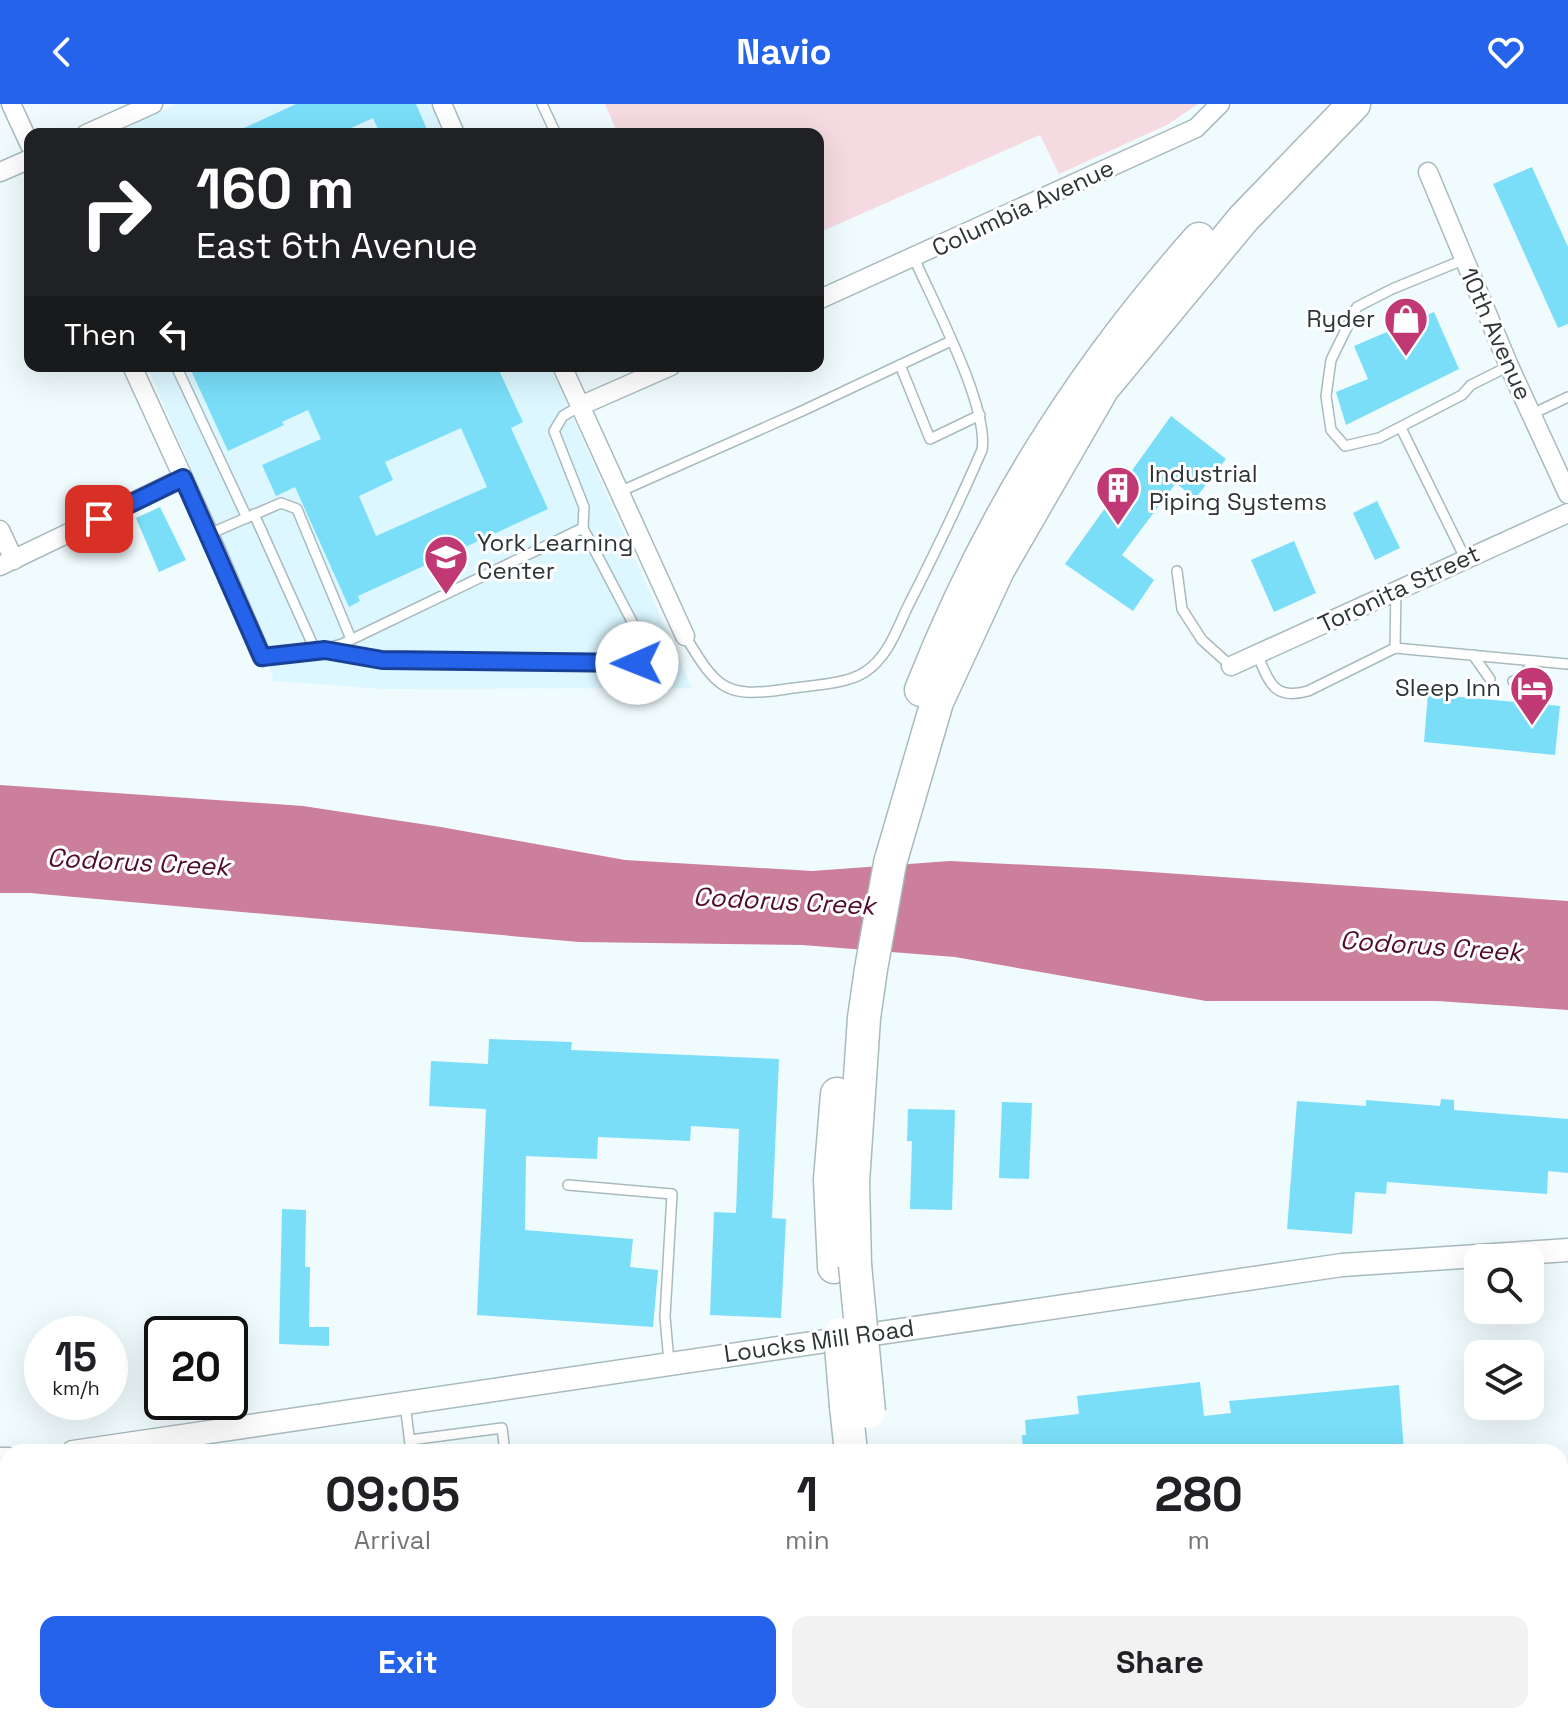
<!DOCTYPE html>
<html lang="en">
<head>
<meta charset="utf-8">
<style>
	:root { --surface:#fff; --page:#f2f2f2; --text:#202124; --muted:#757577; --accent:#2563eb }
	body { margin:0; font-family:"Space Grotesk",sans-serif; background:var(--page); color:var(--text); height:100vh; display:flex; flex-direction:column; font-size:30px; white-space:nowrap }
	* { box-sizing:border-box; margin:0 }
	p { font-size:26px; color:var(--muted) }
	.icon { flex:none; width:44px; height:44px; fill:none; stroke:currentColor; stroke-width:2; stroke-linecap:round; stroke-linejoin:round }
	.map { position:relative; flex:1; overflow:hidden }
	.details { position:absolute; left:0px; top:1340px; width:1568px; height:280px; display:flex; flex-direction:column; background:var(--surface); border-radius:24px 24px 0 0; box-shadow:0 8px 32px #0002 }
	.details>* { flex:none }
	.top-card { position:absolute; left:24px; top:24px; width:800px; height:244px; border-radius:16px; box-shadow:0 8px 32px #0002; background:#202124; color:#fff; overflow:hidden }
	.tools { position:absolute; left:1464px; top:1140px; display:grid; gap:16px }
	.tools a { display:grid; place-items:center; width:80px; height:80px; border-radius:16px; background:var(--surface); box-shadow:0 8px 32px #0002; font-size:40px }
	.speed { position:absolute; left:24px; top:1212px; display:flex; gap:16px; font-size:40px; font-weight:700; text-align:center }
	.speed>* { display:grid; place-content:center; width:104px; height:104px; border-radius:50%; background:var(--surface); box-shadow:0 8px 32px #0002; line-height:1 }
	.speed small { font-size:20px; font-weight:400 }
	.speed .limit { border:4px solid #111; border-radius:12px; background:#fff; color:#111 }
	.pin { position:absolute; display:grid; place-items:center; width:68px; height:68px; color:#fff; margin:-34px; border-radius:16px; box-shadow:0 4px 12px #0006 }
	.me { position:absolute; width:88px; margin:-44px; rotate:269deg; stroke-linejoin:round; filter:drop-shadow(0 0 6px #0008) }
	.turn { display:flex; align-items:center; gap:28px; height:168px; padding:0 40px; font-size:36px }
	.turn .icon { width:104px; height:104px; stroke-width:2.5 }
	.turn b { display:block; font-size:56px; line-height:68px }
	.then { display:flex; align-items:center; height:76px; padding:0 40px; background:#0003; gap:16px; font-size:30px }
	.eta { display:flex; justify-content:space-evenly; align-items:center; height:136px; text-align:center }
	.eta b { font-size:48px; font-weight:600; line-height:56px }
	.cta { display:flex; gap:16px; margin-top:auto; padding:16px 40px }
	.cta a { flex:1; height:92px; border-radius:16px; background:var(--accent); color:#fff; font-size:32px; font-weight:600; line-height:92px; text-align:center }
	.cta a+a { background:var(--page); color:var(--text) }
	header { display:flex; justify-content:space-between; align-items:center; height:104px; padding:0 40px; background:var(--accent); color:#fff; font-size:36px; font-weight:600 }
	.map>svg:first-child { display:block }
	.built { fill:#dcf7ff }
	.green { fill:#f6dae2 }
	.water { fill:#cb7f9a }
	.building { fill:#7adef8; fill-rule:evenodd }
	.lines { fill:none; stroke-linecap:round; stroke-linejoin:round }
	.service-casing { stroke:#a9babf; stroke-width:12 }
	.minor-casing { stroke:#a9babf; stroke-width:21 }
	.tertiary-casing { stroke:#a9babf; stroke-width:25 }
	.motorway-casing { stroke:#a9babf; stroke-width:35 }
	.service { stroke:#fff; stroke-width:9 }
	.minor { stroke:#fff; stroke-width:18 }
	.tertiary { stroke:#fff; stroke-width:22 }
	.motorway { stroke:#fff; stroke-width:32 }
	.rail-casing { stroke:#727a7c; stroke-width:8 }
	.rail { stroke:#fff; stroke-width:5; stroke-dasharray:15; stroke-linecap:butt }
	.motorway-bridge-casing { stroke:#a9babf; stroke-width:35; stroke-linecap:butt }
	.motorway-bridge { stroke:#fff; stroke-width:32 }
	.route-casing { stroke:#184099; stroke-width:20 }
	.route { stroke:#2563eb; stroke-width:14 }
	.labels { text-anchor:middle; stroke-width:6; stroke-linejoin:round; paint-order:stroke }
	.street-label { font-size:24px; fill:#2e3537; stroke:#fff }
	.poi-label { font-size:24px; fill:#2e3537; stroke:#fff; text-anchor:end }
	.water-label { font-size:26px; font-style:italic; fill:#510b2c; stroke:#fff }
</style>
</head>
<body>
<header><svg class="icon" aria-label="back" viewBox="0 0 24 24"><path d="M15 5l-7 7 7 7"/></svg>Navio<svg class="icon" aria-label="heart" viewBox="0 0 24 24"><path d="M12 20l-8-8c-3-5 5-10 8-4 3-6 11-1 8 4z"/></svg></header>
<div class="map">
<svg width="1568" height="1620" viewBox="0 0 1568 1620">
	<rect width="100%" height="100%" fill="#f0fbfe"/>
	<g class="built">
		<polygon points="177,0 430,0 444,30 112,30"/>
		<polygon points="147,262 550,262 692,584 384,585 274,577 209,406"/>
	</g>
	<polygon class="green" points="605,0 1198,0 1167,21 1059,70 1040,31 818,129 818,30 618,30"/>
	<polygon class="water" points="0,681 303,702 441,723 625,756 812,767 950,757 1108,765 1568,797 1568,906 1437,897 1206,897 955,853 802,841 579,838 30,789 0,789"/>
	<g class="building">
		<polygon points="296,0 416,0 429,30 380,30 373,14 338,30 231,30"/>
		<polygon points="1532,63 1568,143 1568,220 1558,224 1493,80"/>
		<polygon points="1434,208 1459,265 1346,321 1336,288 1368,275 1354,242"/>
		<path d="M189,262H497L523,318L511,324L548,405L358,492L360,497L349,503L295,383L276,392L262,361L321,335L308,306L282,318L284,321L228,347ZM461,324L487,383L376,432L359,392L393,376L385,358Z"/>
		<polygon points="1171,312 1226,355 1195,395 1176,379 1122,451 1154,476 1133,507 1065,460"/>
		<polygon points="1377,397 1400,444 1375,456 1353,409"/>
		<polygon points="160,403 186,456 159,468 136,414"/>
		<polygon points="1294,437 1316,489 1274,508 1251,456"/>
		<polygon points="1428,590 1560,602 1555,651 1424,638"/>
		<polygon points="489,935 572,938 571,946 779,955 772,1114 786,1115 781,1214 710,1211 714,1108 736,1109 739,1025 691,1022 690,1037 598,1033 597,1055 526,1052 525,1126 633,1135 630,1163 658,1166 653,1223 477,1211 486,1005 429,1002 431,957 488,960"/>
		<polygon points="1441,995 1454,996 1454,1006 1568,1015 1568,1069 1548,1067 1547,1090 1387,1078 1386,1090 1355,1088 1352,1130 1287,1125 1297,997 1366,1002 1366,996 1440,1002"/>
		<polygon points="1002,998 1032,999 1029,1075 999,1074"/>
		<polygon points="908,1005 955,1006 952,1106 910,1105 912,1037 907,1037"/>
		<polygon points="282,1105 306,1106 305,1163 310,1163 309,1223 329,1223 329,1242 279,1240"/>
		<polygon points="1200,1278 1204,1312 1231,1309 1229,1297 1399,1281 1404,1348 1023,1348 1022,1331 1026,1331 1025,1316 1079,1310 1077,1292"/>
	</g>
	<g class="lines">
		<g class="service-casing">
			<g id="service">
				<polyline points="542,0 556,30"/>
				<polyline points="1463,156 1392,185 1357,203 1331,256 1326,292 1331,326 1345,342 1379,334 1462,291 1471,281 1509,262"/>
				<polyline points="900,261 930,335 980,311"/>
				<polyline points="176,262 247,414"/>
				<polyline points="1532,310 1568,293"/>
				<polyline points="1401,324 1465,454"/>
				<polyline points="619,388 802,307 951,237"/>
				<polyline points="254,410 316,548"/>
				<polyline points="209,430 281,399 297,405 351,535"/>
				<polyline points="1177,467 1182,505 1202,536 1231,562"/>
				<path d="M685,532C717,584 724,595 787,585C811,581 845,581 865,568C888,553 897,525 908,502C934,451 959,399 982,346C989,302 933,198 914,154"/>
				<polyline points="1395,544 1396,487"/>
				<polyline points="327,547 382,556 637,559 641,549 638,529 583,424"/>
				<path d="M1257,550C1269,577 1273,597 1308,587L1395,544L1567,560"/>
				<polyline points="1473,551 1490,575"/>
				<polyline points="262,553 309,549 342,540 583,424 584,403 554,327 563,312 580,302"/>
				<polyline points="1513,577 1521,575 1534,557"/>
				<polyline points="568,1081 672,1090 665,1213 669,1258"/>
				<polyline points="405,1300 411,1348"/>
				<polyline points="410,1336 502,1324 505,1348"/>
			</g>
		</g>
		<g class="minor-casing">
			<g id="minor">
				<polyline points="11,0 30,41"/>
				<polyline points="442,0 455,30"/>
				<polyline points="86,30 153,0"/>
				<polyline points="0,68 30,55"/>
				<polyline points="1428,68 1509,262 1568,390"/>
				<polyline points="818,196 1196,24 1220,0"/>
				<polyline points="132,262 209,430 262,553"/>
				<polyline points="562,262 685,532"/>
				<polyline points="580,302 671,262"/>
				<polyline points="0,426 14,456"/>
				<polyline points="0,462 183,374"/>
				<polyline points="1231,562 1568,409"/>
				<polyline points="4,1620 8,1576"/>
			</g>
		</g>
		<g class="tertiary-casing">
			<g id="tertiary">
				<polyline points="73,1348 1342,1161 1568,1146"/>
				<polyline points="0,1355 8,1355"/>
			</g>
		</g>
		<g class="motorway-casing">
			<g id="motorway">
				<path d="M921,586C988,416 1078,271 1199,135"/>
				<polyline points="855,1161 853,1078 864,914 871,865 890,759 937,598 998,466 1103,284 1244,114 1354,0"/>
				<polyline points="834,1163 830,1076 837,990"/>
				<polyline points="846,1302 851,1348"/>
				<polyline points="876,1612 877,1620"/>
			</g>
		</g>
		<use href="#service" class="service"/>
		<use href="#minor" class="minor"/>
		<use href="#tertiary" class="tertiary"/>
		<use href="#motorway" class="motorway"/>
		<g class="rail-casing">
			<g id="rail">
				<polyline points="1560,1418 1568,1418"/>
				<polyline points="0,1560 8,1559"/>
				<polyline points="0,1579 8,1578"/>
			</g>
		</g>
		<use href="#rail" class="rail"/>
		<g class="motorway-bridge-casing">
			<g id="motorway-bridge">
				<polyline points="855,1161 869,1308"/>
				<polyline points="840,1230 846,1302"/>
			</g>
		</g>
		<use href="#motorway-bridge" class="motorway-bridge"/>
	</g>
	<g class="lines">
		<g class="route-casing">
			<polyline id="route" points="99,415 183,374 262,553 325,546 382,556 637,559"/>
		</g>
		<use href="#route" class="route"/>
	</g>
	<defs>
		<g id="shop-pin" transform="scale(2.3)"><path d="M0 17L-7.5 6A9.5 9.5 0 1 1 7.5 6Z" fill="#c03874" stroke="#fff"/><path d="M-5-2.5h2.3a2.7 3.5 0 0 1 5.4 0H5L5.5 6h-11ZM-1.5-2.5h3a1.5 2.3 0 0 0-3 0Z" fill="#fff"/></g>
		<g id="building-pin" transform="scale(2.3)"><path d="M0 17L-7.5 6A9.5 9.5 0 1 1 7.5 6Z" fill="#c03874" stroke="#fff"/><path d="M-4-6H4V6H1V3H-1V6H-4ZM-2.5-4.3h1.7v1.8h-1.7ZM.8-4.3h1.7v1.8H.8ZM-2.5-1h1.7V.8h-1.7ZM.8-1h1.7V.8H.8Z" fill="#fff"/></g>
		<g id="school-pin" transform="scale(2.3)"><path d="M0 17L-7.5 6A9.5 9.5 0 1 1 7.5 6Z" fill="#c03874" stroke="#fff"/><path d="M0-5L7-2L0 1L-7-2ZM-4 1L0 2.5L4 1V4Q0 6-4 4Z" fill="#fff"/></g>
		<g id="hotel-pin" transform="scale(2.3)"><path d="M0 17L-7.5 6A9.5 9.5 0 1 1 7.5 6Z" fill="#c03874" stroke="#fff"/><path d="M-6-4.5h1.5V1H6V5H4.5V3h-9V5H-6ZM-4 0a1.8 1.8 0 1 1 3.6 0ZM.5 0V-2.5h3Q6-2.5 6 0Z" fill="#fff"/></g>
	</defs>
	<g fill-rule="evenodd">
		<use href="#shop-pin" x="1406" y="215"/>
		<use href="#building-pin" x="1118" y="384"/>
		<use href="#school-pin" x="446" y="453"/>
		<use href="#hotel-pin" x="1532" y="584"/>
	</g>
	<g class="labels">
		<g class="street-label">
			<text transform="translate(1023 104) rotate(-25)" y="8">Columbia Avenue</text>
			<text transform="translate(1496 230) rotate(66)" y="8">10th Avenue</text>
			<text transform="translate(1399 485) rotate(-25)" y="8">Toronita Street</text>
			<text transform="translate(819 1237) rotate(-8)" y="8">Loucks Mill Road</text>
		</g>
		<g class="poi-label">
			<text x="1375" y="223">Ryder</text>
			<text x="1149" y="378" text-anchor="start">Industrial<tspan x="1149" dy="28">Piping Systems</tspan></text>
			<text x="477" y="447" text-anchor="start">York Learning<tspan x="477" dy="28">Center</tspan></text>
			<text x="1501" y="592">Sleep Inn</text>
		</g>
		<g class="water-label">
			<text transform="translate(138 758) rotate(3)" y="9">Codorus Creek</text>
			<text transform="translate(784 797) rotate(3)" y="9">Codorus Creek</text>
			<text transform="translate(1431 842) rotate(4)" y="9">Codorus Creek</text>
		</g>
	</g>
</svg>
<div class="tools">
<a><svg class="icon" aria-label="search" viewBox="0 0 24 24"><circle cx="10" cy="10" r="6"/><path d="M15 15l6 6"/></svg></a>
<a><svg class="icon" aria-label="layers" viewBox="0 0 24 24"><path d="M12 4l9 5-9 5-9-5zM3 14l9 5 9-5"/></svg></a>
</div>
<div class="speed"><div>15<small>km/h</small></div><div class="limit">20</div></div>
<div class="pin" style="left:99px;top:415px;background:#d93025"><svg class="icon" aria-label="arrive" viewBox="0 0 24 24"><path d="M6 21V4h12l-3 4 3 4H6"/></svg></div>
<svg class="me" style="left:637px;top:559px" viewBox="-20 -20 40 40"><circle r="19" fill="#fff"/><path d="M0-13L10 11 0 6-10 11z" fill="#2563eb"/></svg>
<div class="top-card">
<div class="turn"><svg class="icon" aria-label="right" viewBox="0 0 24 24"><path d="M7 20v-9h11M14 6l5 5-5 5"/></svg><div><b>160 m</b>East 6th Avenue</div></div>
<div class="then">Then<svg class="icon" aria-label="left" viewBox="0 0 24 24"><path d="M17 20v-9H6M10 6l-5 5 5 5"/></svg></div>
</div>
<section class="details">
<div class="eta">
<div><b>09:05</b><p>Arrival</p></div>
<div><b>1</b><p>min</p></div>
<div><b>280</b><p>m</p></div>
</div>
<div class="cta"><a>Exit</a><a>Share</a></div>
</section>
</div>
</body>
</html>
